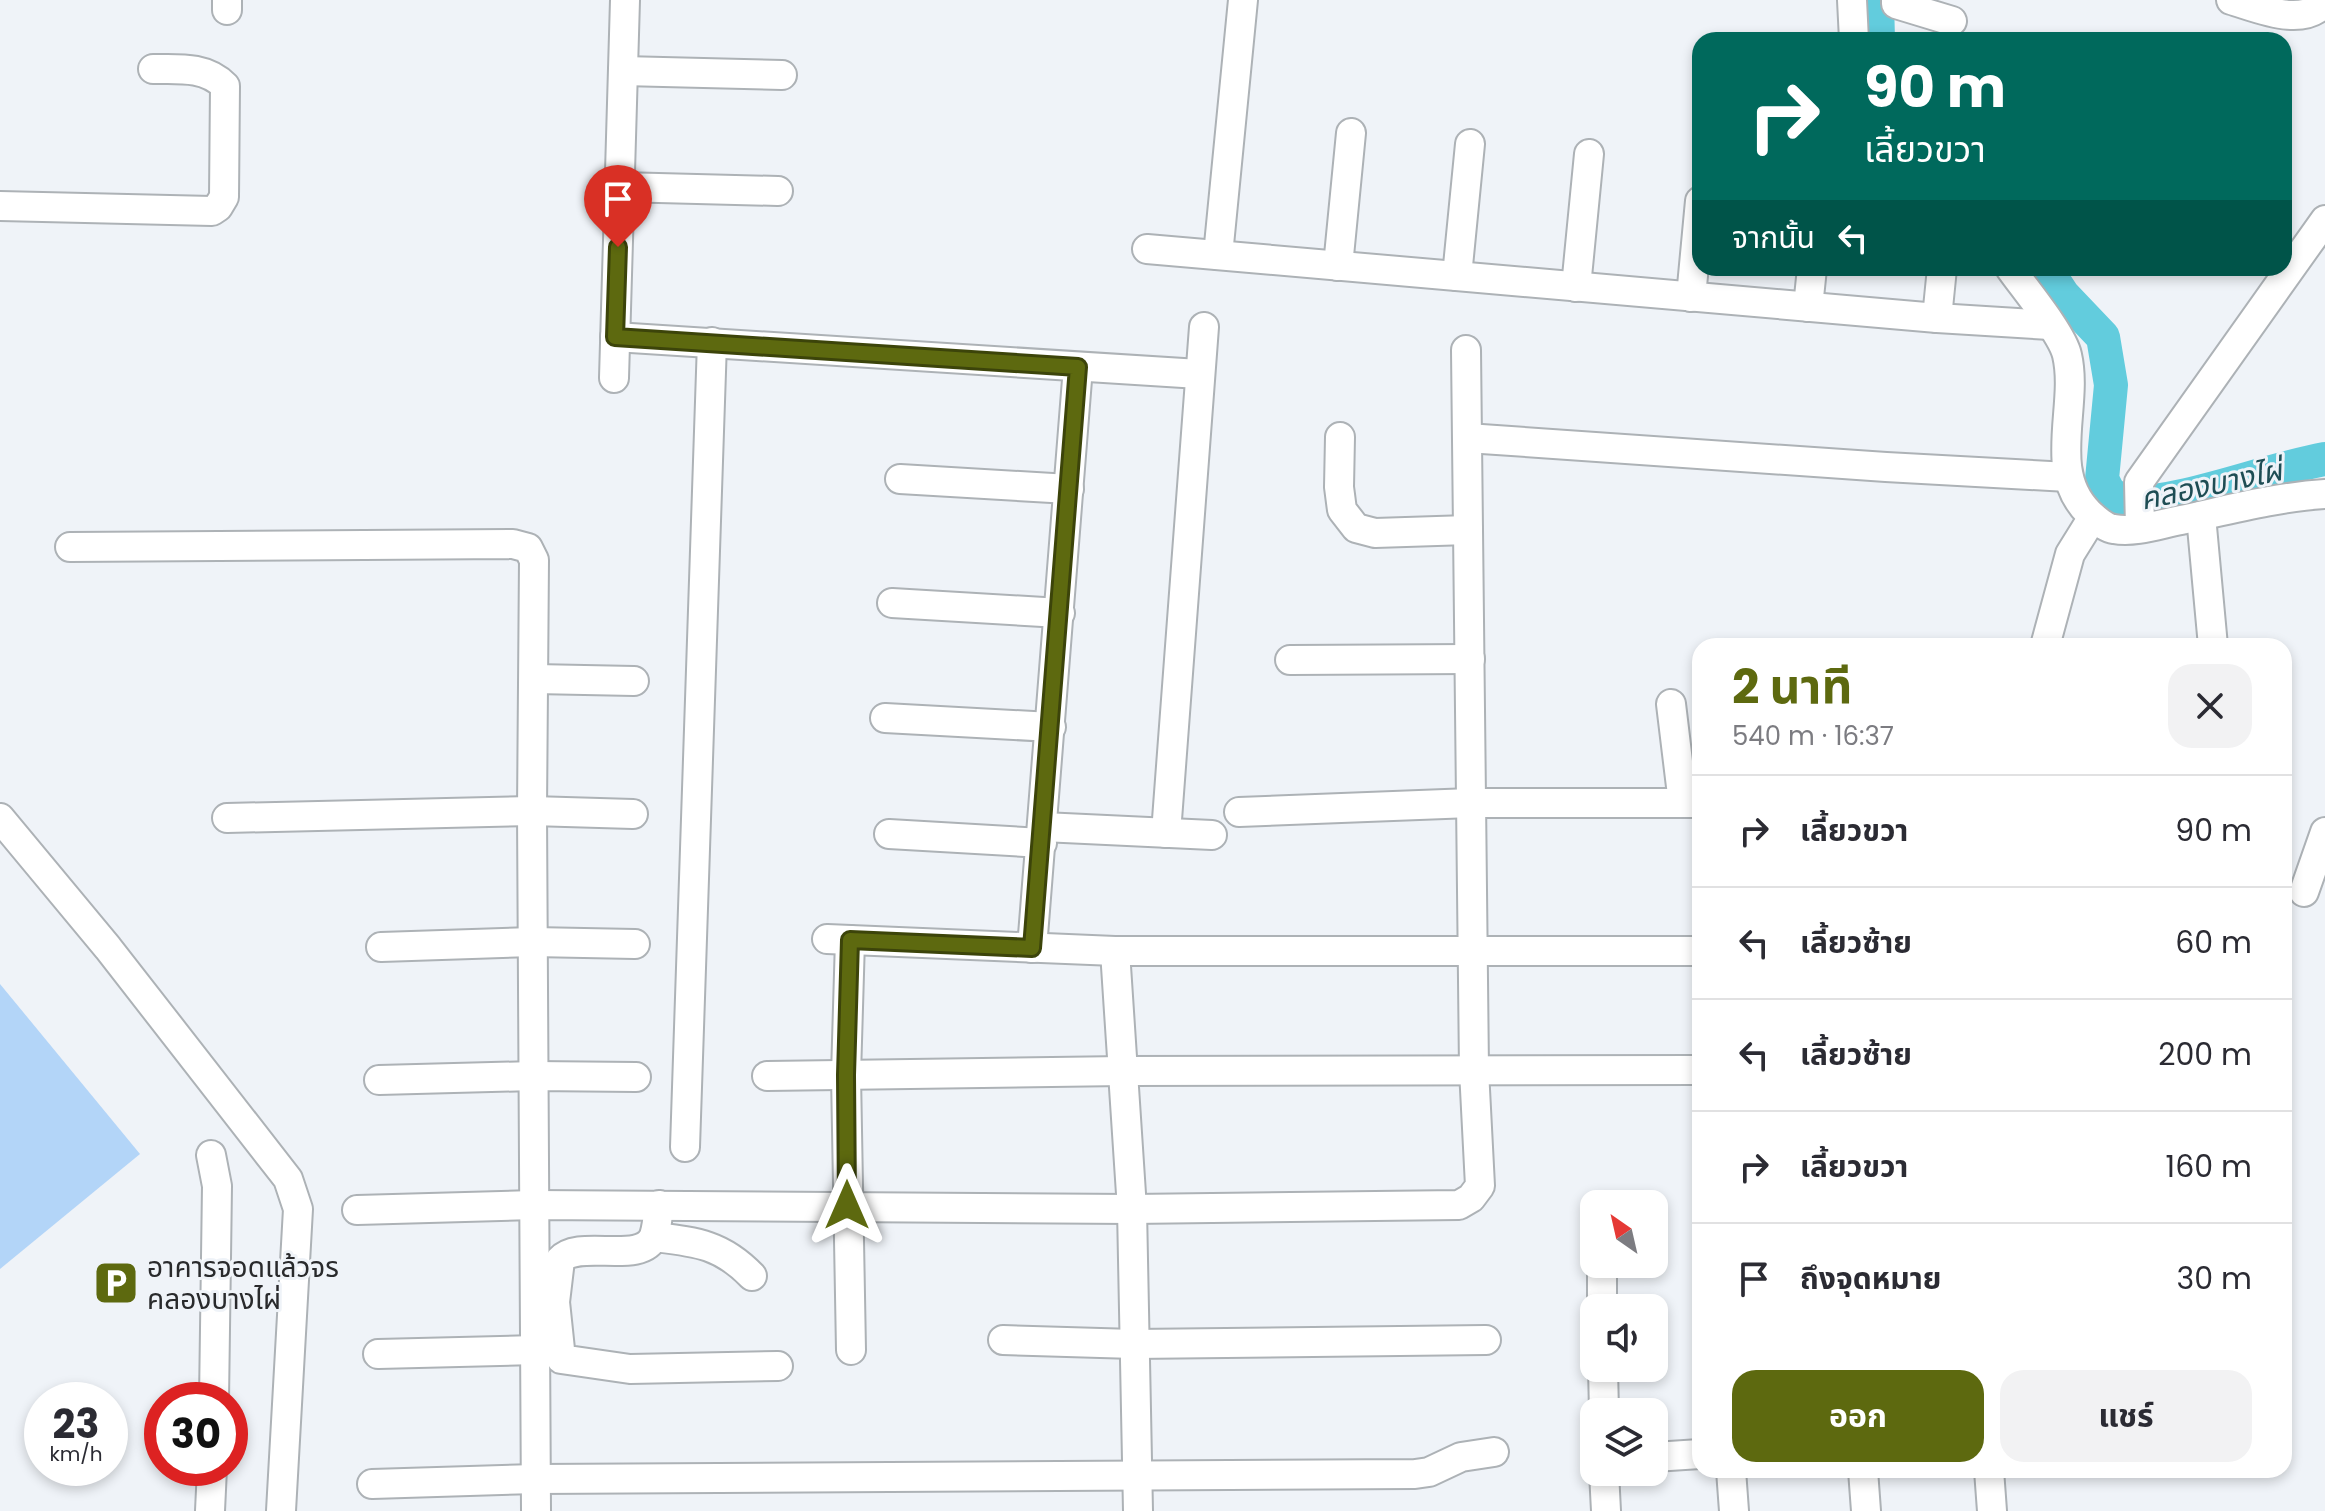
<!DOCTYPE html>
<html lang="th">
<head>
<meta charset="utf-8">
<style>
	:root { --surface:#fff; --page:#f2f2f3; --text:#2b2b33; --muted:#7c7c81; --line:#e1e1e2; --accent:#5d690f }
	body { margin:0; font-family:Poppins,"Noto Sans Thai",sans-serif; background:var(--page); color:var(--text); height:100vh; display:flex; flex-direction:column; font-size:30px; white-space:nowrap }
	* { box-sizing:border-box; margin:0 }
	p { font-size:26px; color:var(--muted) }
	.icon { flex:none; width:44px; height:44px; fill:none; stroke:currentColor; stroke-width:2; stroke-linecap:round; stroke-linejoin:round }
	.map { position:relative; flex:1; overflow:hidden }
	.details { position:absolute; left:1692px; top:638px; width:600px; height:840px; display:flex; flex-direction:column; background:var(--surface); border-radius:24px; box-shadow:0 4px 12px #0003 }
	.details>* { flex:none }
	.hud { position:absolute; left:1692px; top:32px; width:600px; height:244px; border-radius:24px; box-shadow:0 4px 12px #0003; background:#00695c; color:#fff; overflow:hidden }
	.needle { width:52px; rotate:326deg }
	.buttons { position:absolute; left:1580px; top:1190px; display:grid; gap:16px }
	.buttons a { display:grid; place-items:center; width:88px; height:88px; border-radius:16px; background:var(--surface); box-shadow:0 4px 12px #0003; font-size:40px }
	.speed { position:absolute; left:24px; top:1382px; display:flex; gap:16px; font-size:40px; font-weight:700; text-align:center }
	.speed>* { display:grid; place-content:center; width:104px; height:104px; border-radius:50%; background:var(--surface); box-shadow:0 4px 12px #0003; line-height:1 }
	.speed small { font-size:20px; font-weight:400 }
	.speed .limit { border:12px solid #d22; background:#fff; color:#111 }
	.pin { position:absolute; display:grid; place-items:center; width:68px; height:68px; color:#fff; margin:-82px -34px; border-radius:50% 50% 50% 0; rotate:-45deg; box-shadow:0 0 8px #0007 }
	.pin .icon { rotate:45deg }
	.me { position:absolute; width:88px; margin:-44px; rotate:0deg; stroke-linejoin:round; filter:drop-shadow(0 0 6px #0008) }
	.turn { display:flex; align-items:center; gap:28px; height:168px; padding:0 40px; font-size:36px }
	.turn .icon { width:104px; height:104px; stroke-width:2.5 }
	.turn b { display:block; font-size:56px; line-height:68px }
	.then { display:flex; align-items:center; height:76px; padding:0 40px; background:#0003; gap:16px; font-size:30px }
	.round { display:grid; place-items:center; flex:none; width:84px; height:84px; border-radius:24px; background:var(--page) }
	.headline { display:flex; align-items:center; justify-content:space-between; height:136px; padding:0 40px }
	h1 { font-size:48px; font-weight:700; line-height:60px; color:var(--accent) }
	.button { display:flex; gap:16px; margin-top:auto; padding:16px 40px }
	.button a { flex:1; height:92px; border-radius:24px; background:var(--accent); color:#fff; font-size:32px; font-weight:700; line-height:92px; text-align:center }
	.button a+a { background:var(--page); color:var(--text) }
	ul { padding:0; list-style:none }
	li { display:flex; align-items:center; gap:24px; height:112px; padding:0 40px; border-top:2px solid var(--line) }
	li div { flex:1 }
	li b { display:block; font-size:30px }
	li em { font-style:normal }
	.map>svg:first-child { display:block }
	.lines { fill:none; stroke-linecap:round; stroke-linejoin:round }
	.river { stroke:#62ccdd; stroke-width:34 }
	.building { fill:#b3d5f8 }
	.minor-casing { stroke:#adb2b6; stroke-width:32 }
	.minor { stroke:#fff; stroke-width:28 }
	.route-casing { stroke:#3c440a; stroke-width:20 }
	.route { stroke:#5d690f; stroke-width:14 }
	.labels { text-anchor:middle; stroke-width:6; stroke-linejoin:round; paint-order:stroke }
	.poi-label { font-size:28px; fill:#292a2c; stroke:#eff3f8; text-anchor:start }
	.water-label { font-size:30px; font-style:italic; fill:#1e4d54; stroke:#eff3f8 }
</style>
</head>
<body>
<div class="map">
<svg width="2325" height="1511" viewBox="0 0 2325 1511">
	<rect width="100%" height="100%" fill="#eff3f8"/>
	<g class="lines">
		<g class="river">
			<polyline points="1877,0 1878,40"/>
			<path d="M2045,268L2063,295L2103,337L2111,385L2102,479L2108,491L2123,504C2193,501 2257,472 2325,459"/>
		</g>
	</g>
	<polygon class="building" points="0,984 140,1154 0,1269"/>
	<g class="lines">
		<g class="minor-casing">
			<g id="minor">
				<polyline points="1852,0 1854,40"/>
				<polyline points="1896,0 1896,4 1952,21"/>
				<path d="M2231,0C2258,8 2305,29 2325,1"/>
				<polyline points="227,10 227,0"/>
				<polyline points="623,71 782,75"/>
				<polyline points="620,187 778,191"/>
				<path d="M0,206L212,211L218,207L224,197L225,86C206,66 178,69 153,69"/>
				<polyline points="1147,249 1937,318 2050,325"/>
				<polyline points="1218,255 1243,0"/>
				<polyline points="1338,266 1351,133"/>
				<path d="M2010,268C2024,288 2062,333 2067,355C2079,406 2046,471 2089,513C2095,519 2106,528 2114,529C2135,533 2160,524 2181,520C2228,510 2276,497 2325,494"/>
				<polyline points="1457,276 1470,144"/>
				<polyline points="1576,287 1589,154"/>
				<polyline points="1691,297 1700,201"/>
				<polyline points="1808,307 1812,268"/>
				<polyline points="1937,318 1942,268"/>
				<polyline points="615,337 1199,374"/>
				<polyline points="614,378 625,0"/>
				<polyline points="1340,437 1339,487 1342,510 1356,528 1375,533 1468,530"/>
				<polyline points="1467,438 1886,467 2068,477"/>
				<polyline points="900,479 1069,489"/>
				<polyline points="2201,516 2213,646"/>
				<polyline points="2140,528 2139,482 2325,220"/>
				<polyline points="70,547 513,544 528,548 534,560 532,811 536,1511"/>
				<polyline points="892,603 1060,613"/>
				<polyline points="2045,646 2070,554 2093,517"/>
				<polyline points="1290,660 1470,659"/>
				<polyline points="535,679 634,681"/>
				<polyline points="1671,704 1683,803"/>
				<polyline points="885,718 1051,727"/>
				<polyline points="1239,812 1471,803 1700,803"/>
				<polyline points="0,818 108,948 288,1179 298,1209 281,1511"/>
				<polyline points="227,818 532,811 633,814"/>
				<polyline points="1043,827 1212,835"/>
				<polyline points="1166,833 1204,327"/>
				<polyline points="889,834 1042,843"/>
				<polyline points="2304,892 2325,832"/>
				<polyline points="827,939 1115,951 1700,951"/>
				<polyline points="850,940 846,1075 851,1350"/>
				<polyline points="381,947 533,942 635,944"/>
				<polyline points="1032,948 1078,367"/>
				<polyline points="1115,951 1132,1209 1138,1511"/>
				<polyline points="767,1076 1123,1071 1700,1070"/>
				<polyline points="379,1080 534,1076 636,1077"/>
				<polyline points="685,1147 712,342"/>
				<polyline points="211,1155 217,1186 214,1400"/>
				<path d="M659,1205C658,1215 657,1227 654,1236C642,1266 579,1238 560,1260L555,1302L561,1359L630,1369L778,1366"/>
				<polyline points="357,1210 534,1205 1132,1209 1459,1205 1471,1198 1480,1186 1474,1070 1466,350"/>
				<path d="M654,1237C696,1242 721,1244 752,1276"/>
				<polyline points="1602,1264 1602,1308"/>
				<polyline points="1003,1340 1134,1344 1486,1340"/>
				<polyline points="378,1354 535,1350"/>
				<polyline points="1603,1368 1604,1412"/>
				<polyline points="1654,1457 1700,1454"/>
				<polyline points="1731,1470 1734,1511"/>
				<polyline points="1863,1470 1866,1511"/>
				<polyline points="1989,1470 1992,1511"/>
				<polyline points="1604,1472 1606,1511"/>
				<polyline points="372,1484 536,1479 1415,1474 1429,1472 1461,1457 1494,1452"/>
				<polyline points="210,1511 212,1468"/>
			</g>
		</g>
		<use href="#minor" class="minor"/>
	</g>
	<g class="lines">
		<g class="route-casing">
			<polyline id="route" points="618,247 615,337 1078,367 1032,948 850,940 846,1075 847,1205"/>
		</g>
		<use href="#route" class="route"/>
	</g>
	<defs>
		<g id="parking-square" transform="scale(2.3)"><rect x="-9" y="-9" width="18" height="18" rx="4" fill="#5d690f" stroke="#eff3f8"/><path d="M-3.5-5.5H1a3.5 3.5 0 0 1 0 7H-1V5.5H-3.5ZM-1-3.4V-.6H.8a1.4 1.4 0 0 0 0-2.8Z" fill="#fff"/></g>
	</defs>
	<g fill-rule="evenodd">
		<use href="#parking-square" x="116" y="1283"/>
	</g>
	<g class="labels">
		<g class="poi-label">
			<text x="147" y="1277">อาคารจอดแล้วจร<tspan x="147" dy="32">คลองบางไผ่</tspan></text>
		</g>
		<g class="water-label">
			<text transform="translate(2211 485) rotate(-12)" y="10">คลองบางไผ่</text>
		</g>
	</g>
</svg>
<div class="buttons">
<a><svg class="needle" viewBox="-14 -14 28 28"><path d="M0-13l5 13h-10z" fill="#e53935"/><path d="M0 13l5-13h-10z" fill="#7c7c81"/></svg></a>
<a><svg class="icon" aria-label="sound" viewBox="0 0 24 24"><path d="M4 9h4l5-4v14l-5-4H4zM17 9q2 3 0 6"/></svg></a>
<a><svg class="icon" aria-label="layers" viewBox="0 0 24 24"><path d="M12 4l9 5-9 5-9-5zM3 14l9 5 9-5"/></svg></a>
</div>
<div class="speed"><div>23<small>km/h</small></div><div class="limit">30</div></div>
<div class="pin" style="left:618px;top:247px;background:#d93025"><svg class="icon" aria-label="arrive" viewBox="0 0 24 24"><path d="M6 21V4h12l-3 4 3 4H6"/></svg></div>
<svg class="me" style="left:847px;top:1205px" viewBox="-20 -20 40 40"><path d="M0-17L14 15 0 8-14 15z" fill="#5d690f" stroke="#fff" stroke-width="4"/></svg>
<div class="hud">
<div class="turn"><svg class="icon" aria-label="right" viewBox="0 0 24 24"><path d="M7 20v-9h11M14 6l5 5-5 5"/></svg><div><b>90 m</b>เลี้ยวขวา</div></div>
<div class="then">จากนั้น<svg class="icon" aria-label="left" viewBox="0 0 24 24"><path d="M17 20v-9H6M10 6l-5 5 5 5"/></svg></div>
</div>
<section class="details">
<div class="headline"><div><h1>2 นาที</h1><p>540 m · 16:37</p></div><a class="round"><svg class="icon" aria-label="close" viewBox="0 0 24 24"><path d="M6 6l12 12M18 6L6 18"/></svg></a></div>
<ul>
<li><svg class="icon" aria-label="right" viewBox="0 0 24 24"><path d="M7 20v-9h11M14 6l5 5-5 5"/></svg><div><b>เลี้ยวขวา</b></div><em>90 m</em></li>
<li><svg class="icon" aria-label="left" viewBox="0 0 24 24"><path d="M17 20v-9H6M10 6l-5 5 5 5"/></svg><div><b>เลี้ยวซ้าย</b></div><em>60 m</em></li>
<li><svg class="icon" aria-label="left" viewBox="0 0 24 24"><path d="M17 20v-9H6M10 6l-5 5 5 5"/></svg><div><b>เลี้ยวซ้าย</b></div><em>200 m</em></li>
<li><svg class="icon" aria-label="right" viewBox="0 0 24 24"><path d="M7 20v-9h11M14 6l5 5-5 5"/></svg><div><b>เลี้ยวขวา</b></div><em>160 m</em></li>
<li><svg class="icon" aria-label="arrive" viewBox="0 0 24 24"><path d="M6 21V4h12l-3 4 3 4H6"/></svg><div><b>ถึงจุดหมาย</b></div><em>30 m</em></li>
</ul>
<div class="button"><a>ออก</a><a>แชร์</a></div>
</section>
</div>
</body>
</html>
